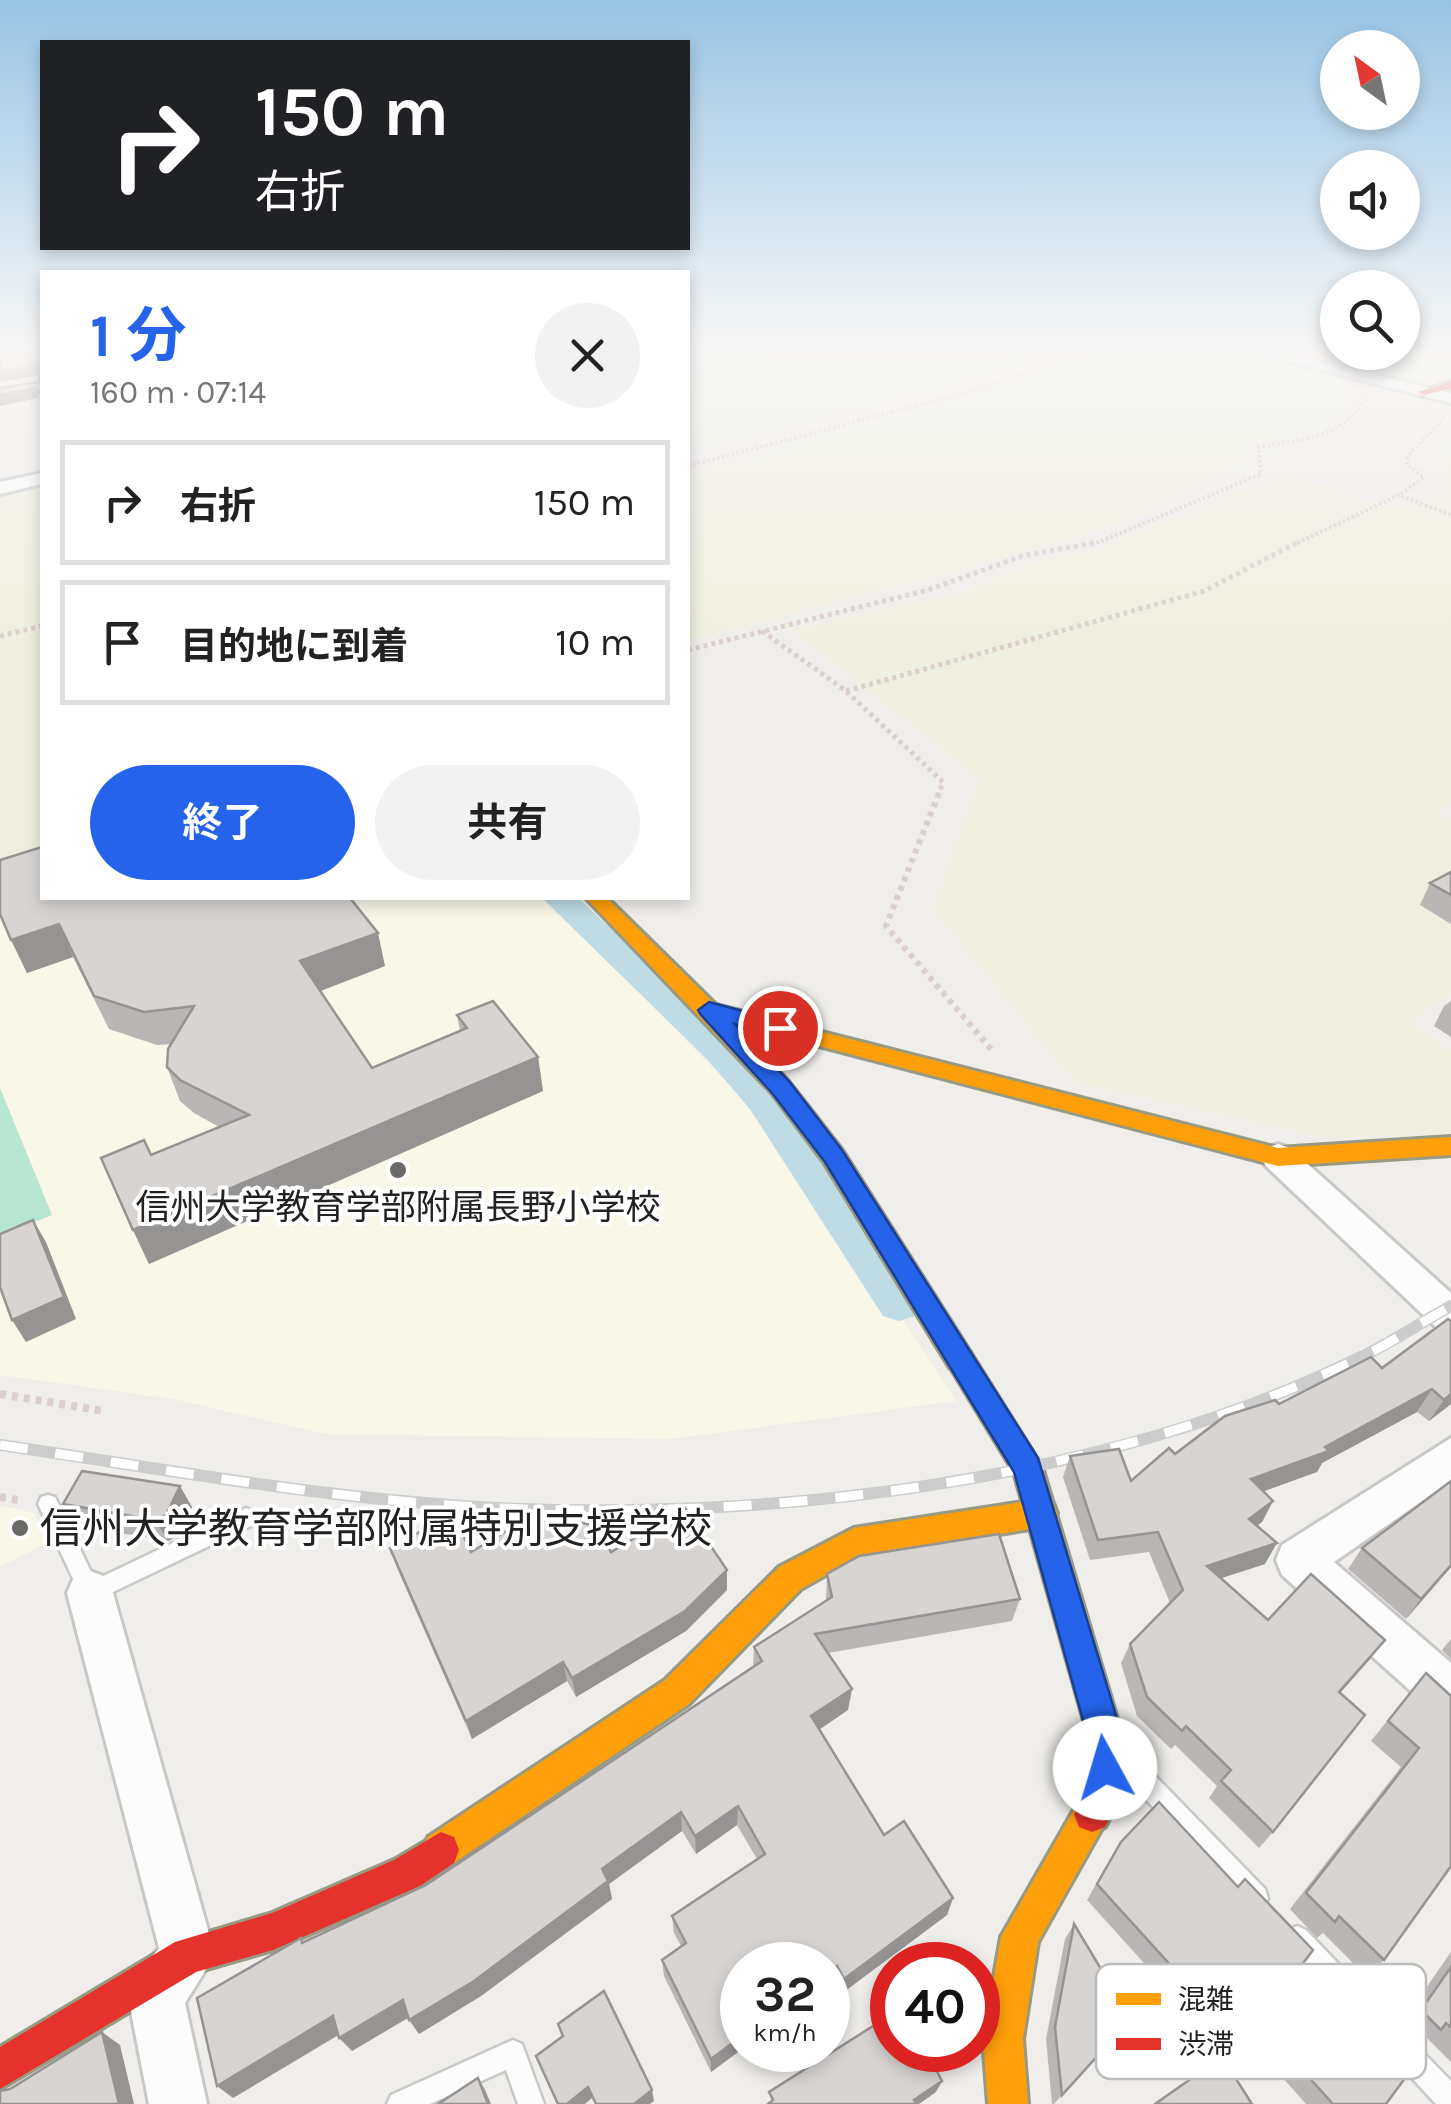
<!DOCTYPE html>
<html lang="ja">
<head>
<meta charset="utf-8">
<style>
	:root { --surface:#fff; --page:#f2f2f2; --text:#222; --muted:#767676; --line:#e0e0e0; --accent:#2563eb }
	body { margin:0; font-family:Karla,"Noto Sans JP",sans-serif; background:var(--page); color:var(--text); height:100vh; display:flex; flex-direction:column; font-size:38px; white-space:nowrap }
	* { box-sizing:border-box; margin:0 }
	p { font-size:32px; color:var(--muted) }
	.icon { flex:none; width:55px; height:55px; fill:none; stroke:currentColor; stroke-width:2; stroke-linecap:round; stroke-linejoin:round }
	.map { position:relative; flex:1; overflow:hidden }
	.panel { position:absolute; left:40px; top:270px; width:650px; height:630px; display:flex; flex-direction:column; background:var(--surface); border-radius:0px; box-shadow:0 5px 15px #0003 }
	.panel>* { flex:none }
	.hud { position:absolute; left:40px; top:40px; width:650px; height:210px; border-radius:0px; box-shadow:0 5px 15px #0003; background:#202124; color:#fff; overflow:hidden }
	.needle { width:65px; rotate:327deg }
	.tools { position:absolute; left:1320px; top:30px; display:grid; gap:20px }
	.tools a { display:grid; place-items:center; width:100px; height:100px; border-radius:50%; background:var(--surface); box-shadow:0 5px 15px #0003; font-size:50px }
	.speed { position:absolute; left:720px; top:1942px; display:flex; gap:20px; font-size:50px; font-weight:700; text-align:center }
	.speed>* { display:grid; place-content:center; width:130px; height:130px; border-radius:50%; background:var(--surface); box-shadow:0 5px 15px #0003; line-height:1 }
	.speed small { font-size:25px; font-weight:400 }
	.speed .limit { border:15px solid #d22; background:#fff; color:#111 }
	.pin { position:absolute; display:grid; place-items:center; width:85px; height:85px; color:#fff; margin:-42px; border:5px solid #fff; border-radius:50%; box-shadow:0 2px 10px #0007 }
	.me { position:absolute; width:110px; margin:-55px; rotate:354deg; stroke-linejoin:round; filter:drop-shadow(0 0 8px #0008) }
	.turn { display:flex; align-items:center; gap:35px; height:210px; padding:0 50px; font-size:45px }
	.turn .icon { width:130px; height:130px; stroke-width:2.5 }
	.turn b { display:block; font-size:70px; line-height:85px }
	.round { display:grid; place-items:center; flex:none; width:105px; height:105px; border-radius:52px; background:var(--page) }
	.overview { display:flex; align-items:center; justify-content:space-between; height:170px; padding:0 50px }
	h1 { font-size:60px; font-weight:700; line-height:75px; color:var(--accent) }
	.button { display:flex; gap:20px; margin-top:auto; padding:20px 50px }
	.button a { flex:1; height:115px; border-radius:60px; background:var(--accent); color:#fff; font-size:40px; font-weight:700; line-height:115px; text-align:center }
	.button a+a { background:var(--page); color:var(--text) }
	ul { padding:0; list-style:none }
	li { display:flex; align-items:center; gap:30px; height:125px; margin:0 20px 15px; padding:0 30px; border:5px solid var(--line); border-radius:0px }
	li div { flex:1 }
	li b { display:block; font-size:38px }
	li em { font-style:normal }
	.map>svg:first-child { display:block }
	.education { fill:#f8f7e8 }
	.farmland { fill:#efefdf }
	.pitch { fill:#b7e6d2 }
	.lines { fill:none; stroke-linecap:round; stroke-linejoin:round }
	.canal { fill:#bfdbe3; fill-rule:evenodd }
	.lane-casing { stroke:#c9c8c7; stroke-width:5 }
	.street-casing { stroke:#c9c8c7; stroke-width:6 }
	.slow-casing { stroke:#999a82; stroke-width:6 }
	.jam-casing { stroke:#999a82; stroke-width:6 }
	.path-far3 { stroke:#dccecd; stroke-width:4; stroke-dasharray:2.5 2.5; stroke-linecap:butt }
	.path-far2 { stroke:#dccecd; stroke-width:5; stroke-dasharray:4 4; stroke-linecap:butt }
	.path-far1 { stroke:#dccecd; stroke-width:6; stroke-dasharray:5 5; stroke-linecap:butt }
	.path { stroke:#dccecd; stroke-width:8; stroke-dasharray:6 6; stroke-linecap:butt }
	.lane { fill:#fdfcfc; fill-rule:evenodd }
	.street { fill:#fdfcfc; fill-rule:evenodd }
	.slow { fill:#ff9f0a; fill-rule:evenodd }
	.jam { fill:#e5322d; fill-rule:evenodd }
	.rail-casing { stroke:#ccc; stroke-width:12 }
	.rail { stroke:#fff; stroke-width:9; stroke-dasharray:28; stroke-linecap:butt }
	.wall { fill:#b9b6b5 }
	.shaded-wall { fill:#969493 }
	.building { fill:#d7d4d2; stroke:#969493; stroke-width:2.5 }
	.route { fill:#2563eb; stroke:#184099; stroke-width:2.5 }
	.poi-dot { fill:#6a6968; stroke:#fff; stroke-width:4 }
	.labels { text-anchor:middle; stroke-width:8; stroke-linejoin:round; paint-order:stroke }
	.poi-label { font-size:35px; fill:#222; stroke:#fff }
	.near-poi-label { font-size:42px; fill:#222; stroke:#fff; text-anchor:start }
	.key { fill:#fff; stroke:#bdbdbd; stroke-width:2.5 }
	.key-label { font-size:28px; fill:#222 }
</style>
</head>
<body>
<div class="map">
<svg width="1451" height="2104" viewBox="0 0 1451 2104">
	<rect width="100%" height="100%" fill="#f0eeeb"/>
	<g class="education">
		<polygon points="0,881 42,898 548,898 738,1094 855,1247 956,1401 671,1439 326,1434 173,1399 0,1375"/>
		<polygon points="0,1506 35,1513 45,1544 0,1567"/>
	</g>
	<g class="farmland">
		<polygon points="688,351 1062,351 688,450"/>
		<polygon points="1132,351 1244,351 1342,379 1326,420 1312,433 1151,512 1073,539 688,641 688,470 778,451 810,433 969,398 1036,379 1061,366"/>
		<polygon points="1309,351 1451,351 1451,368 1409,380 1300,354"/>
		<polygon points="1451,441 1451,804 1438,811 1451,819 1451,994 1408,1022 1451,1051 1451,1133 1328,1138 1075,1082 934,910 980,778 792,630 961,593 1046,558 1090,552 1286,472 1394,509 1439,489 1446,474 1436,464"/>
		<polygon points="42,483 42,848 0,863 0,492"/>
	</g>
	<polygon class="pitch" points="0,1088 52,1215 0,1236"/>
	<g class="lines">
		<polygon class="canal" points="542,898 578,898 734,1042 778,1089 915,1290 921,1303 915,1316 899,1321 883,1316 750,1109 708,1060"/>
		<g class="lane-casing">
			<g id="lane">
				<polygon points="48,1495 55,1497 95,1580 246,1508 253,1511 256,1518 253,1525 90,1603 83,1600 38,1504 41,1497"/>
				<polygon points="1127,1751 1135,1755 1265,1889 1268,1898 1265,1907 1256,1910 1247,1907 1119,1771 1115,1763 1119,1755"/>
				<polygon points="1297,1926 1306,1930 1373,2000 1377,2009 1373,2018 1364,2022 1355,2018 1288,1948 1284,1939 1288,1930"/>
				<polygon points="1404,2038 1413,2042 1451,2081 1451,2104 1436,2104 1395,2060 1391,2051 1395,2042"/>
				<polygon points="513,2040 522,2044 544,2104 518,2104 506,2070 430,2104 387,2104 391,2095"/>
			</g>
		</g>
		<g class="street-casing">
			<g id="street">
				<polygon points="1246,351 1274,351 1451,393 1451,403"/>
				<polygon points="42,473 42,484 0,494 0,482"/>
				<polygon points="1278,1144 1290,1148 1451,1293 1451,1333 1437,1328 1266,1166 1260,1157 1266,1148"/>
				<polygon points="1451,1438 1451,1481 1334,1562 1451,1663 1451,1719 1434,1712 1282,1575 1276,1560 1282,1545"/>
				<polygon points="90,1571 106,1577 113,1593 215,1955 185,2003 207,2104 149,2104 128,1996 136,1976 159,1948 67,1593 74,1577"/>
			</g>
		</g>
		<g class="slow-casing">
			<g id="slow">
				<polygon points="586,898 607,898 716,1005 1278,1148 1451,1137 1451,1155 1278,1166 735,1024 788,1081 842,1150 970,1352 974,1360 970,1368 960,1372 950,1368 824,1162 772,1093"/>
				<polygon points="1042,1499 1053,1503 1057,1513 1053,1523 1042,1527 858,1557 801,1589 689,1704 454,1863 441,1868 428,1863 423,1850 428,1837 665,1680 779,1567 854,1528"/>
				<polygon points="1092,1796 1105,1801 1110,1814 1038,1942 1023,2039 1028,2104 988,2104 983,2039 1001,1937 1079,1801"/>
			</g>
		</g>
		<g class="jam-casing">
			<g id="jam">
				<polygon points="1451,382 1451,388 1424,395 1418,392"/>
				<polygon points="960,1348 970,1352 1042,1467 1124,1742 1122,1794 1105,1827 1092,1832 1079,1827 1074,1814 1087,1790 1090,1742 1014,1472 946,1360 950,1352"/>
				<polygon points="441,1832 454,1837 459,1850 454,1863 420,1886 273,1950 196,1972 0,2089 0,2047 175,1942 272,1913 394,1860"/>
			</g>
		</g>
		<g class="path-far3">
			<polyline points="688,466 973,391 1047,365 1116,351"/>
			<polyline points="1401,494 1424,477 1407,465 1407,457 1444,418"/>
			<path d="M1092,545L1261,474L1258,447C1302,439 1345,438 1368,395"/>
			<polyline points="1293,545 1399,495 1451,515"/>
		</g>
		<g class="path-far2">
			<polyline points="762,631 846,691 943,782 938,795"/>
			<polyline points="0,636 42,626"/>
			<polyline points="688,650 928,590 1022,556 1098,542"/>
			<polyline points="846,691 1204,591 1298,542"/>
		</g>
		<polyline class="path-far1" points="939,793 886,926 991,1049"/>
		<g class="path">
			<polyline points="0,1394 103,1411"/>
			<polyline points="0,1497 23,1501"/>
		</g>
		<use href="#lane" class="lane"/>
		<use href="#street" class="street"/>
		<use href="#slow" class="slow"/>
		<use href="#jam" class="jam"/>
		<g class="rail-casing">
			<path id="rail" d="M0,1445C159,1468 319,1498 480,1507C760,1523 1105,1483 1359,1358C1391,1343 1420,1323 1451,1306"/>
		</g>
		<use href="#rail" class="rail"/>
	</g>
	<g class="wall">
		<polygon points="1451,872 1451,924 1420,905 1430,883"/>
		<polygon points="0,914 385,966 320,991 372,1068 460,1031 457,1015 538,1057 543,1091 149,1264 133,1230 151,1155 219,1127 194,1113 180,1101 167,1067 172,1044 157,1045 109,1029 73,957 27,973"/>
		<polygon points="1451,1001 1451,1037 1434,1026 1444,1006"/>
		<polygon points="1451,1321 1451,1404 1429,1421 1417,1412 1322,1463 1317,1472 1264,1491 1273,1501 1262,1522 1257,1525 1265,1564 1221,1578 1268,1620 1370,1659 1340,1693 1273,1832 1259,1848 1209,1798 1217,1786 1175,1745 1171,1749 1137,1716 1121,1663 1130,1644 1170,1603 1149,1552 1090,1560 1063,1477 1070,1456 1131,1481 1175,1454 1279,1404 1382,1368"/>
		<polygon points="1451,1481 1451,1567 1406,1619 1348,1569 1362,1548"/>
		<polygon points="63,1504 192,1507 178,1536 168,1541 77,1526"/>
		<polygon points="390,1548 471,1552 611,1552 727,1570 727,1590 686,1631 576,1697 567,1681 472,1739 397,1568"/>
		<polygon points="827,1574 1020,1599 1012,1621 828,1653 848,1710 819,1730 884,1835 953,1898 947,1915 841,1994 834,1982 711,2072 664,1976 662,1960 681,1946 674,1933 672,1916 757,1859 737,1825 696,1854 682,1831 609,1884 612,1899 481,1996 419,2034 408,2017 352,2051 339,2035 233,2098 304,1942 426,1885 753,1667 754,1647 826,1601"/>
		<polygon points="1451,1639 1451,1659 1442,1650"/>
		<polygon points="1426,1673 1451,1696 1384,1960 1365,1975 1323,1933 1317,1938 1290,1909 1401,1767 1371,1741"/>
		<polygon points="1111,1858 1242,2044 1228,2056 1087,1900"/>
		<polygon points="1074,1924 1131,2019 1054,2104 1052,2104 1046,2039 1065,1939"/>
		<polygon points="1451,1952 1451,2062 1427,2038 1420,2043 1401,2024"/>
		<polygon points="1355,1992 1386,2104 1306,2104 1281,2076 1337,2006"/>
	</g>
	<g class="shaded-wall">
		<polygon points="41,365 42,375 0,382 0,372"/>
		<polygon points="35,388 39,398 0,406 0,395"/>
		<polygon points="59,924 73,957 27,973 11,940"/>
		<polygon points="378,933 385,966 310,995 300,961"/>
		<polygon points="538,1057 543,1091 149,1264 133,1230"/>
		<polygon points="33,1220 46,1242 76,1319 26,1342 12,1320"/>
		<polygon points="1432,1389 1417,1412 1322,1463 1317,1472 1240,1500 1251,1479 1325,1447"/>
		<polygon points="1451,1394 1451,1404 1429,1421 1444,1400"/>
		<polygon points="180,1486 192,1507 178,1536 168,1541 155,1520"/>
		<polygon points="1273,1501 1262,1522 1238,1540 1249,1519"/>
		<polygon points="1277,1543 1265,1564 1197,1586 1207,1566"/>
		<polygon points="1451,1565 1451,1567 1406,1619 1421,1599"/>
		<polygon points="727,1570 727,1590 686,1631 576,1697 572,1678"/>
		<polygon points="1385,1640 1370,1659 1325,1710 1339,1692"/>
		<polygon points="563,1662 567,1681 472,1739 466,1721"/>
		<polygon points="852,1689 848,1710 808,1737 811,1716"/>
		<polygon points="738,1806 737,1825 696,1854 695,1836"/>
		<polygon points="681,1812 682,1831 609,1884 612,1899 481,1996 419,2034 409,2020 602,1869"/>
		<polygon points="953,1898 947,1915 841,1994 844,1979"/>
		<polygon points="837,1966 834,1982 828,1986 828,1973"/>
		<polygon points="403,2000 413,2015 352,2051 339,2038"/>
		<polygon points="333,2016 346,2030 233,2098 217,2086"/>
		<polygon points="102,2032 120,2045 134,2104 119,2104"/>
		<polygon points="742,2036 742,2049 711,2072 711,2059"/>
		<polygon points="478,2078 485,2090 491,2104 488,2104"/>
		<polygon points="942,2081 936,2092 919,2104 912,2104 914,2100"/>
		<polygon points="588,2087 592,2098 585,2104 567,2104"/>
		<polygon points="652,2090 654,2101 650,2104 634,2104"/>
	</g>
	<g class="building">
		<polygon points="0,351 42,351 42,396 35,388 0,395 0,388 39,382 41,365 0,372"/>
		<polygon points="42,847 42,898 350,898 378,933 300,961 372,1068 467,1028 457,1015 493,1001 538,1057 133,1230 101,1158 144,1140 151,1155 249,1115 180,1080 167,1067 168,1049 194,1006 144,1012 94,996 59,924 11,940 0,914 0,860"/>
		<polygon points="1451,872 1451,895 1430,883"/>
		<polygon points="33,1220 64,1297 12,1320 0,1287 0,1234"/>
		<polygon points="1448,1319 1451,1321 1451,1394 1444,1400 1432,1389 1325,1447 1329,1451 1251,1479 1273,1501 1249,1519 1277,1543 1207,1566 1268,1620 1311,1574 1385,1640 1339,1692 1365,1715 1273,1832 1221,1781 1231,1770 1186,1726 1182,1731 1147,1697 1130,1644 1183,1590 1158,1532 1098,1540 1070,1456 1119,1449 1131,1481 1169,1448 1175,1454 1225,1416 1275,1400 1279,1404 1371,1357 1382,1368"/>
		<polygon points="82,1471 180,1486 166,1515 155,1520 63,1504"/>
		<polygon points="1451,1481 1451,1565 1421,1599 1362,1548"/>
		<polygon points="685,1508 727,1570 685,1611 572,1678 563,1662 466,1721 390,1548 453,1514 471,1552 534,1515 594,1525 611,1552"/>
		<polygon points="999,1534 1020,1599 815,1634 852,1689 811,1716 884,1835 904,1821 953,1898 844,1979 837,1966 828,1973 828,1965 742,1965 742,2036 711,2059 662,1960 686,1943 672,1916 765,1854 738,1806 695,1836 681,1812 602,1869 608,1881 474,1981 409,2020 403,2000 339,2038 333,2016 217,2086 197,1998 301,1938 302,1943 426,1885 762,1661 754,1647 832,1597 827,1574 859,1556"/>
		<polygon points="1426,1673 1451,1696 1451,1866 1384,1960 1339,1916 1335,1922 1306,1893 1419,1748 1388,1721"/>
		<polygon points="1159,1802 1238,1887 1245,1879 1313,1950 1242,2044 1097,1884 1121,1842"/>
		<polygon points="1074,1924 1131,2019 1062,2095 1055,2027"/>
		<polygon points="1451,1967 1451,2027 1446,2023 1441,2030 1421,2010"/>
		<polygon points="604,1991 652,2090 634,2104 596,2104 588,2087 567,2104 558,2104 536,2056 563,2036 558,2024"/>
		<polygon points="1355,1992 1419,2059 1386,2104 1333,2104 1297,2064"/>
		<polygon points="892,2014 892,2050 926,2050 942,2081 914,2100 916,2104 768,2104 773,2100 769,2092"/>
		<polygon points="102,2032 119,2104 0,2104 0,2091 10,2089"/>
		<polygon points="1222,2057 1252,2104 1155,2104"/>
		<polygon points="478,2078 488,2104 438,2104"/>
	</g>
	<linearGradient id="sky" x2="0" y2="1"><stop stop-color="#97c4e6"/><stop offset="0.54" stop-color="#f8f7f6"/><stop offset="1" stop-color="#f8f7f6" stop-opacity="0"/></linearGradient>
	<rect width="1451" height="646" fill="url(#sky)"/>
	<polygon class="route" points="709,1002 788,1023 791,1028 780,1036 735,1024 789,1081 842,1150 1038,1458 1124,1742 1118,1780 1105,1785 1093,1780 1088,1768 1089,1742 1014,1472 825,1162 772,1093 701,1015 698,1010"/>
	<g class="poi-dot">
		<circle cx="398" cy="1170" r="10"/>
		<circle cx="20" cy="1528" r="10"/>
	</g>
	<g class="labels">
		<g class="poi-label">
			<text x="398" y="1219">信州大学教育学部附属長野小学校</text>
		</g>
		<g class="near-poi-label">
			<text x="40" y="1543">信州大学教育学部附属特別支援学校</text>
		</g>
	</g>
	<rect x="1096" y="1964" width="330" height="115" rx="15" class="key"/>
	<rect x="1116" y="1993" width="45" height="12" fill="#ff9f0a"/>
	<rect x="1116" y="2038" width="45" height="12" fill="#e5322d"/>
	<g class="key-label">
		<text x="1178" y="2009">混雑</text>
		<text x="1178" y="2054">渋滞</text>
	</g>
</svg>
<div class="tools">
<a><svg class="needle" viewBox="-14 -14 28 28"><path d="M0-13l5 13h-10z" fill="#e53935"/><path d="M0 13l5-13h-10z" fill="#767676"/></svg></a>
<a><svg class="icon" aria-label="sound" viewBox="0 0 24 24"><path d="M4 9h4l5-4v14l-5-4H4zM17 9q2 3 0 6"/></svg></a>
<a><svg class="icon" aria-label="search" viewBox="0 0 24 24"><circle cx="10" cy="10" r="6"/><path d="M15 15l6 6"/></svg></a>
</div>
<div class="speed"><div>32<small>km/h</small></div><div class="limit">40</div></div>
<div class="pin" style="left:780px;top:1028px;background:#d93025"><svg class="icon" aria-label="arrive" viewBox="0 0 24 24"><path d="M6 21V4h12l-3 4 3 4H6"/></svg></div>
<svg class="me" style="left:1105px;top:1768px" viewBox="-20 -20 40 40"><circle r="19" fill="#fff"/><path d="M0-13L10 11 0 6-10 11z" fill="#2563eb"/></svg>
<div class="hud">
<div class="turn"><svg class="icon" aria-label="right" viewBox="0 0 24 24"><path d="M7 20v-9h11M14 6l5 5-5 5"/></svg><div><b>150 m</b>右折</div></div>
</div>
<section class="panel">
<div class="overview"><div><h1>1 分</h1><p>160 m · 07:14</p></div><a class="round"><svg class="icon" aria-label="close" viewBox="0 0 24 24"><path d="M6 6l12 12M18 6L6 18"/></svg></a></div>
<ul>
<li><svg class="icon" aria-label="right" viewBox="0 0 24 24"><path d="M7 20v-9h11M14 6l5 5-5 5"/></svg><div><b>右折</b></div><em>150 m</em></li>
<li><svg class="icon" aria-label="arrive" viewBox="0 0 24 24"><path d="M6 21V4h12l-3 4 3 4H6"/></svg><div><b>目的地に到着</b></div><em>10 m</em></li>
</ul>
<div class="button"><a>終了</a><a>共有</a></div>
</section>
</div>
</body>
</html>
